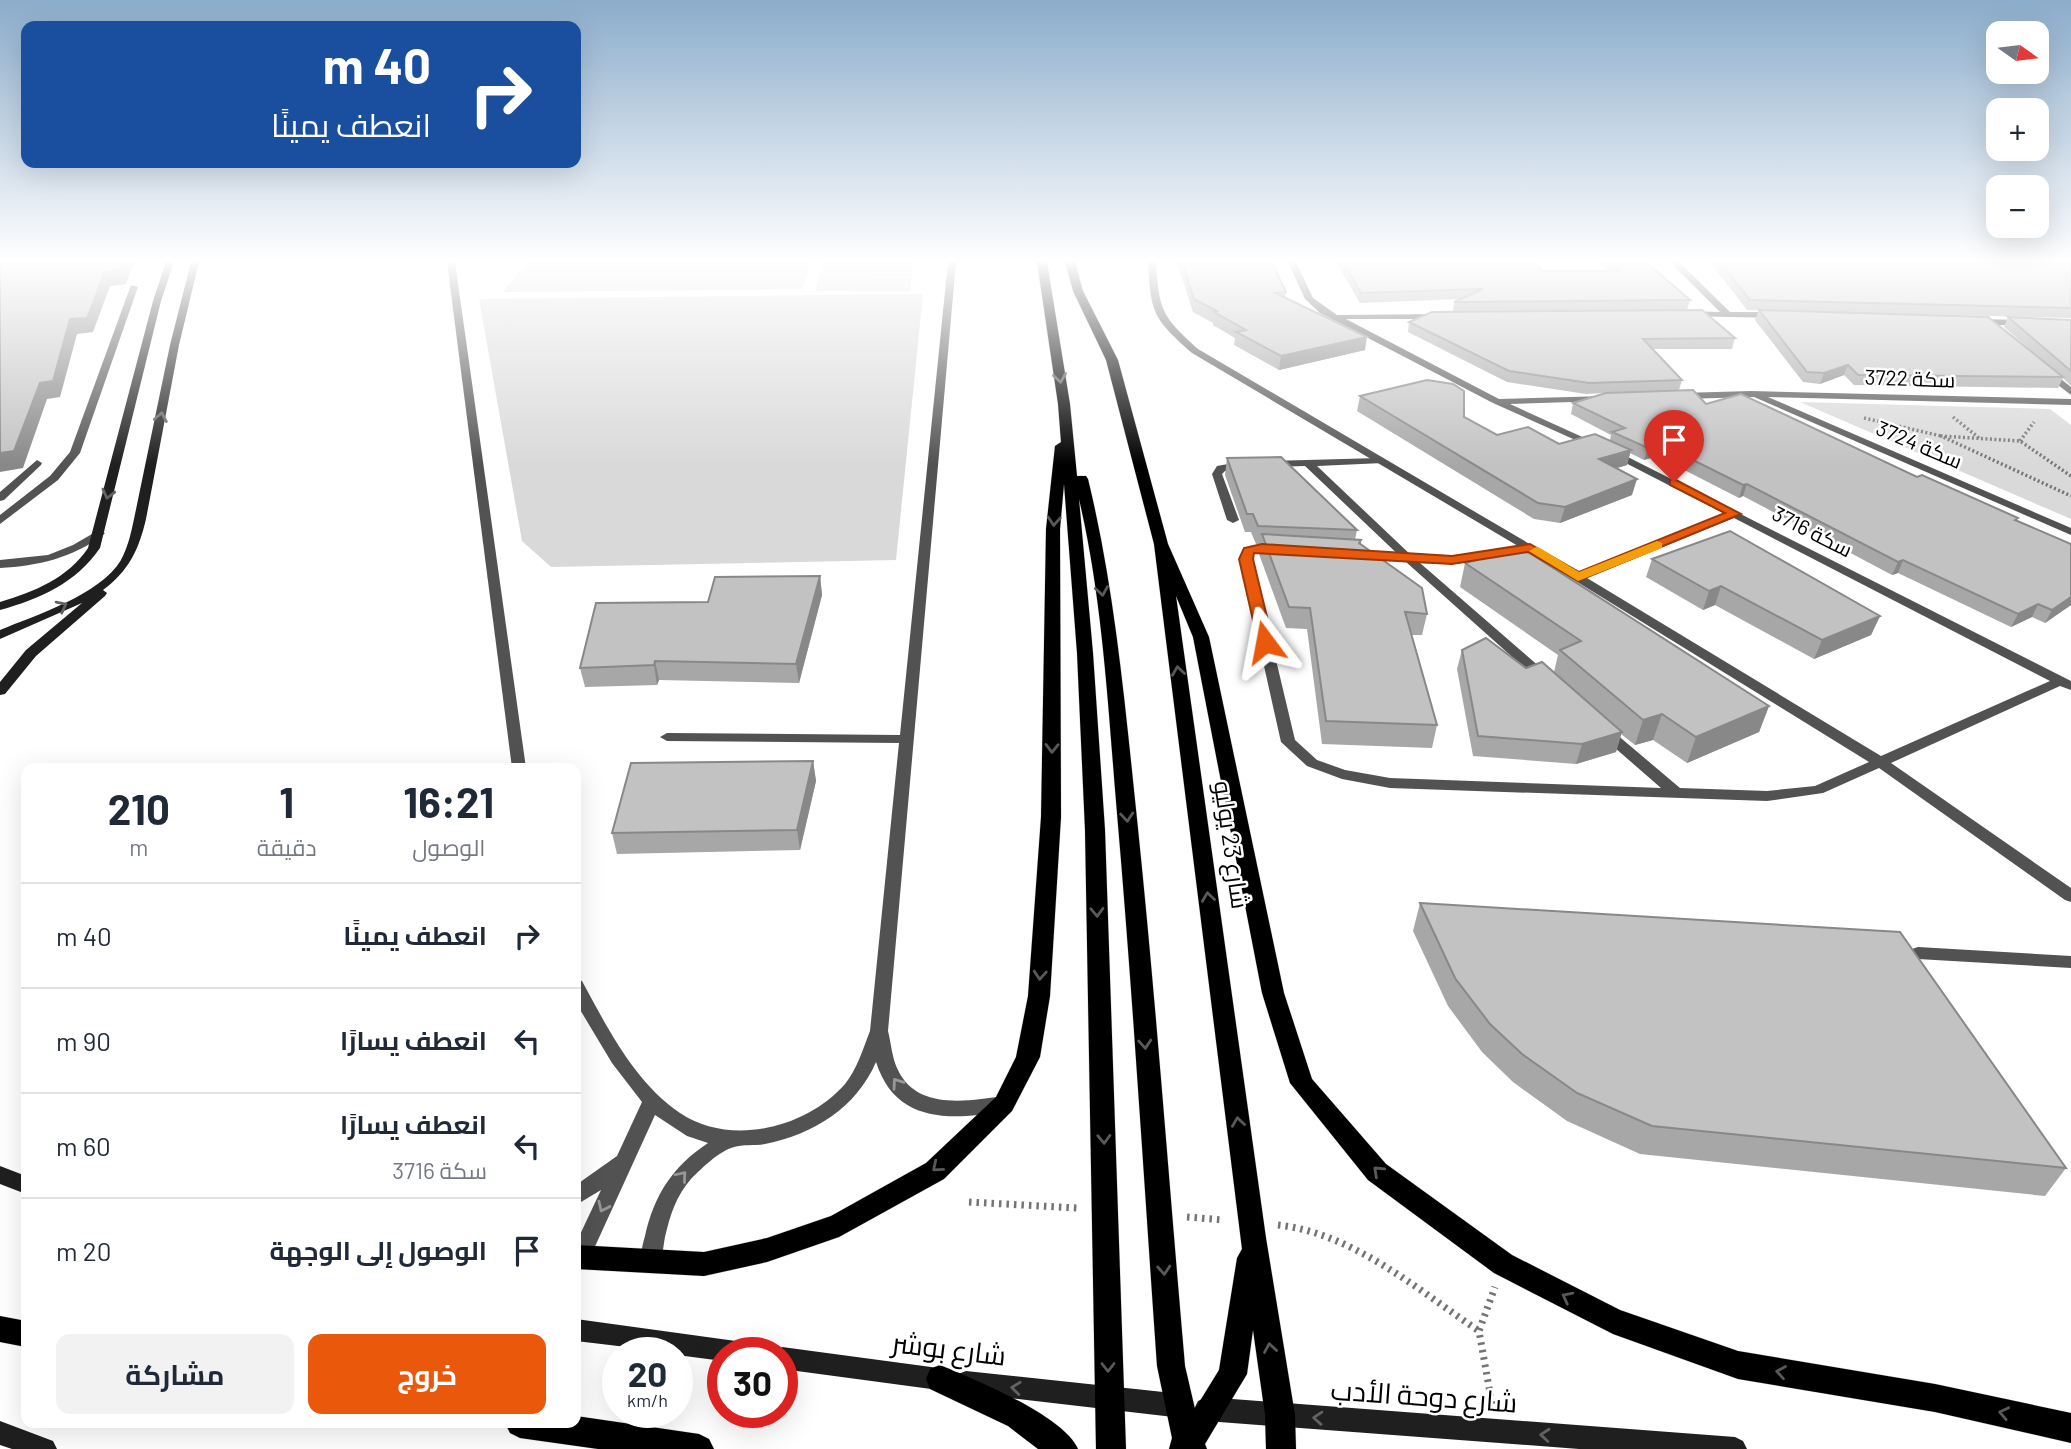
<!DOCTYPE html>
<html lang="ar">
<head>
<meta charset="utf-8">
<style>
	:root { --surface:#fff; --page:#f2f2f3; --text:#1f2937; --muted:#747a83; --line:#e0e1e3; --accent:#ea580c }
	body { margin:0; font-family:Barlow,Cairo,sans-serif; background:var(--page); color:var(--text); direction:rtl; height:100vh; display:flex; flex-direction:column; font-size:26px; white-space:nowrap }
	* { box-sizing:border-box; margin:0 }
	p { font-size:23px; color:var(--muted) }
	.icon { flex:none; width:38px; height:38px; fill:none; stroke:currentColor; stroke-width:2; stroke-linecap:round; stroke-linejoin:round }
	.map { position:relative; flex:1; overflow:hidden; direction:ltr }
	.details { position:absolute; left:21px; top:763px; width:560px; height:665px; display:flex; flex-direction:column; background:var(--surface); border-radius:14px; box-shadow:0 7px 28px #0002; direction:rtl }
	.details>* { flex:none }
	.top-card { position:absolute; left:21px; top:21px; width:560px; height:147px; border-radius:14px; box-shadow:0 7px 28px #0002; direction:rtl; background:#1a4fa0; color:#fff; overflow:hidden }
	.needle { width:46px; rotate:104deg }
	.buttons { position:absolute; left:1986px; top:21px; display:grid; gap:14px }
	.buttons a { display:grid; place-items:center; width:63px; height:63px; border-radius:14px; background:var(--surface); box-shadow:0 7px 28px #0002; font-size:35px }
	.speed { position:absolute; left:602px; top:1337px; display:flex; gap:14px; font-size:35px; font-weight:700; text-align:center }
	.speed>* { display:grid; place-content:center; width:91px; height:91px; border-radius:50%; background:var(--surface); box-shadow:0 7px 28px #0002; line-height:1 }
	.speed small { font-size:18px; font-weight:400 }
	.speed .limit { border:10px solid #d22; background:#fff; color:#111 }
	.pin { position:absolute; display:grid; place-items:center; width:60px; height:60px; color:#fff; margin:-72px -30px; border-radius:50% 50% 50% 0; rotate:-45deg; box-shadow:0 0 7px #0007 }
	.pin .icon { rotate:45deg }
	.me { position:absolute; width:77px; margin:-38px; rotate:347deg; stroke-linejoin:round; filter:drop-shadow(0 0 5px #0008) }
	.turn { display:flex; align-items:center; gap:24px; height:147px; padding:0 35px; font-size:32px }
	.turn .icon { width:91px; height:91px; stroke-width:2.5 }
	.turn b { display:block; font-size:49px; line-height:60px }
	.eta { display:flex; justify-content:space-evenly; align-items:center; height:119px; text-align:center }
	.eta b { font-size:42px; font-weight:700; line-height:49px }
	.button { display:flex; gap:14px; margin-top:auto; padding:14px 35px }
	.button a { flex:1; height:80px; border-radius:14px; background:var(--accent); color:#fff; font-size:28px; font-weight:700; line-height:80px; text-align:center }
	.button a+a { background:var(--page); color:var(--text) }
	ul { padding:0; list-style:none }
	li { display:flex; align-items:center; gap:21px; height:105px; padding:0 35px; border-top:2px solid var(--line) }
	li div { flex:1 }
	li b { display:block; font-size:26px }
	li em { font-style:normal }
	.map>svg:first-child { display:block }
	.green { fill:#d9d9d9 }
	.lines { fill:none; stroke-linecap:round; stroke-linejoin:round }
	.primary-casing { stroke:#dbdbdb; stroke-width:1 }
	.path-far1 { stroke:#747474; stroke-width:3.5; stroke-dasharray:2 2.5; stroke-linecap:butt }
	.path { stroke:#747474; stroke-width:7; stroke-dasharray:2.5 5; stroke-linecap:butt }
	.lane { fill:#525252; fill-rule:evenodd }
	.street { fill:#525252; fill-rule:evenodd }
	.secondary { fill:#1f1f1f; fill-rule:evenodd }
	.primary { fill:#000; fill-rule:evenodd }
	.wall { fill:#a7a7a7 }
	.shaded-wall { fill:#888 }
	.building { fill:#c2c2c2; stroke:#888; stroke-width:2 }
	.oneway { stroke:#595959 }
	.oneway2 { stroke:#626262 }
	.oneway3 { stroke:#979797 }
	.route { fill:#ea580c; stroke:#983908; stroke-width:2 }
	.slow { fill:#f59e0b }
	.labels { text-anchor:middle; stroke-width:5; stroke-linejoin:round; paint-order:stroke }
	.far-street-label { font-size:21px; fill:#000; stroke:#fff }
	.street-label { font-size:24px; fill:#000; stroke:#fff }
	.near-street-label { font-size:28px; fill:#000; stroke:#fff }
</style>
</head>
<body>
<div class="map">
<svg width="2071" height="1449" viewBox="0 0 2071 1449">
	<rect width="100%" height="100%" fill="#fff"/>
	<g class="green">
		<polygon points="527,262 811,262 802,289 503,292"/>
		<polygon points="824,262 914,262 912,272 821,273"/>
		<polygon points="912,273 910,291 815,291 820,274"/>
		<polygon points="923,294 896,560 551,567 522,541 479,299"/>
		<polygon points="1800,402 2050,409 2071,425 2071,519"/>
	</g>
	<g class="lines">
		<g class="primary-casing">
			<g id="primary">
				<path d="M1037,262H1047L1070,404L1077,476H1086L1088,479C1115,590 1125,705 1137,819C1156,1001 1169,1184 1185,1366L1195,1409L1219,1370L1237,1258L1242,1249L1154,544L1106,360L1073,291L1065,262H1075L1083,291L1118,360L1168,544L1209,637L1284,993L1312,1079L1386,1164L1512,1255L1620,1310L1738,1351L1935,1384L2071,1413V1443L1935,1412L1738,1379L1613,1334L1494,1273L1368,1180L1290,1083L1262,993L1193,637L1176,596L1266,1238L1295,1415L1296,1449H1266L1265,1415L1253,1330L1247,1374L1205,1444L1207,1449H1169L1172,1438L1157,1366C1144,1182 1133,997 1117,813C1108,708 1103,601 1079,499L1093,653L1105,830L1126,1449H1096L1085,830L1077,653L1064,484L1060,529L1061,817L1050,996L1040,1057L1012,1111L944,1179L839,1237L767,1262L704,1276L576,1269V1245L704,1252L767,1238L831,1216L926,1163L996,1097L1016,1057L1028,996L1041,817L1046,529L1055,446L1061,442L1058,404Z"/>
				<polygon points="0,1316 26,1321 26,1347 0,1342"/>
				<path d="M940,1365C974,1379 1064,1416 1078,1449H1038L1008,1426L930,1389L926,1379L930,1369Z"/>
				<polygon points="576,1416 699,1434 709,1439 714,1449 598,1449 520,1438 510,1433 505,1423 576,1423"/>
			</g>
		</g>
		<g class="path-far1">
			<polyline points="1953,417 1979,438"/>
			<polyline points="1864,418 1941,436"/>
			<polyline points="2020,441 2034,422"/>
			<polyline points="2071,476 2020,441 1941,436 2071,496"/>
		</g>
		<g class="path">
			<polyline points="969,1202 1077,1208"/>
			<polyline points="1187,1217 1224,1220"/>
			<path d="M1278,1225C1353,1233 1418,1290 1479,1331"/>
			<polyline points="1492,1404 1479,1331 1495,1287"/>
		</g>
		<g class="lane">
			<polygon points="447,262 455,262 526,768 512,768"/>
			<path d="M948,262H956L888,1031C891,1043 892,1057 897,1068C916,1111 967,1101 1004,1096L1011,1098L1014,1104L1011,1110C1000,1113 989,1114 978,1115C931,1120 892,1112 876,1062C856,1108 814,1134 765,1144C755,1146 743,1144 734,1147C719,1151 702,1168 691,1179C676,1196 670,1215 665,1237C663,1247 663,1258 658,1268L651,1271L644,1268C639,1258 642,1246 645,1236C654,1195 673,1166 708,1143L687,1136L655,1115L587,1264L580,1267L576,1265V1243L601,1190L576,1205V1185L617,1156L642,1102L612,1063L576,1003V979L582,981C607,1027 635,1083 680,1113C730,1147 807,1128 845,1084C857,1069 863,1049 870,1031L899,743L667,741L660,737L667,733L900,735Z"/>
			<polygon points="131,285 138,287 80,453 58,480 0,524 0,515 50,476 70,452"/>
			<polygon points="1379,458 1384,461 1383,463 1317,466 1413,557 1413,561 1405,561 1305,466 1269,467 1264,464 1269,461"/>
			<polygon points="37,460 42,463 41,465 4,500 0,501 0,492"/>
			<polygon points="1245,461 1249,462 1249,466 1225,471 1222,474 1239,520 1233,523 1227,520 1212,474 1217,466"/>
			<path d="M99,530L105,533L103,535C72,558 38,566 0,568V560L48,555L73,545Z"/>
			<polygon points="1918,947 2071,956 2071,968 1918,959 1912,957 1909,953 1912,949"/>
		</g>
		<g class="street">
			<path d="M1148,262H1156C1159,311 1162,316 1198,349L1579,573L1725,514L1610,455V451L1614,450L2071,681V690L2060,686L1891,763L2071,888V902L2065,900L1879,768L1823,793L1767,801L1390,788L1342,779L1307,766L1281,742L1240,559L1245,549L1278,546L1284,549L1278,552L1254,554L1252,559L1295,740L1317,760L1345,770L1390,778L1661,788L1599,734L1597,731L1599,728H1609L1680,788L1767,791L1815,786L1869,762L1527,551L1452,564L1420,563L1549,675L1551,678L1549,681H1539L1406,562L1357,557L1355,555L1361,551L1452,556L1518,546L1192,353C1153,318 1151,314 1148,262ZM1734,518L2050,681L1881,756L1587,578Z"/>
			<polygon points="1288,262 1296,262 1313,298 1337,315 1443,314 1444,316 1440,319 1346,319 1499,399 1607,396 1607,400 1604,401 1510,404 1600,445 1591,447 1493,403 1320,313 1305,299"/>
			<polygon points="1670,262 1679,262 1730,312 1776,312 1780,315 1776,318 1685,316 1684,314 1688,311 1720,312"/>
			<polygon points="1978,319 2024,320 2028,323 2024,326 1975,324 1974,322"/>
			<polygon points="2045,371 2051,371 2071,387 2071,395 2045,375"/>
			<polygon points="1751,391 2071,399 2071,405 1768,397 2071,528 2071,535 1754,397 1681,399 1676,396 1681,393"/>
		</g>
		<g class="secondary">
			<path d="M166,262H174L161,301L100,548C76,583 40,599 0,610V602C34,592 68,578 88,548L153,301Z"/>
			<path d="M191,262H199L179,345L146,519C139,549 129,571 103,590L107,593L105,596L36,656L5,694L0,695V682L26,650L82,603L0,639V630C36,615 100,595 121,560C128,547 131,533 134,519L170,345Z"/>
			<polygon points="0,1166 26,1176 26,1194 0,1184"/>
			<polygon points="576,1319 743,1342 751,1345 754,1353 723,1353 723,1361 677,1355 677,1353 576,1341"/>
			<polygon points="782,1347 946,1369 954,1372 956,1378 958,1374 966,1371 1182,1394 1190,1398 1194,1406 1190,1414 1182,1418 966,1393 958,1390 956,1384 954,1388 946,1391 782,1369 782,1353 773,1353"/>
			<polygon points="1206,1397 1735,1437 1743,1441 1747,1449 1579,1449 1206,1421 1198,1417 1194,1409 1198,1401"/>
			<polygon points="0,1421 53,1441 57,1449 12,1449 0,1445"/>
		</g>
		<use href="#primary" class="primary"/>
	</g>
	<g class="wall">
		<polygon points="1177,262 1270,262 1286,292 1285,297 1365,350 1279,370 1234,345 1235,338 1213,325 1213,323 1193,312"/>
		<polygon points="1336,262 1536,262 1542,271 1608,271 1598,262 1646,262 1690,300 1687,310 1453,311 1454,302 1460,299 1360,303"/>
		<polygon points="1710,262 2071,262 2071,318 1747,310"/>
		<polygon points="1759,310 2036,355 2004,327 2008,317 2071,320 2071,386 2063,378 2058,388 1854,385 1844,375 1820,384 1803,382 1755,320"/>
		<polygon points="1409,322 1735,338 1732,349 1652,349 1682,380 1679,390 1706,404 1917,477 2071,544 2071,605 2045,623 2032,617 2011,627 1898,573 1892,575 1743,496 1739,498 1657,456 1644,460 1630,453 1627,465 1616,468 1632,495 1560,523 1534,519 1357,411 1360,396 1464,417 1497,435 1559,444 1610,440 1611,435 1571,414 1573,403 1605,393 1586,394 1507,382 1408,332"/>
		<polygon points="1227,458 1357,530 1355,540 1361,540 1361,544 1427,614 1422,635 1411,635 1437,725 1432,748 1322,744 1307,629 1286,628 1259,554 1261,544 1256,544 1251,532 1245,532 1225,475"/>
		<polygon points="1652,559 1880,616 1871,635 1814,659 1715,605 1703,610 1646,577"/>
		<polygon points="1465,563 1769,706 1759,732 1687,763 1653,740 1635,745 1621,734 1616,752 1576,764 1473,756 1457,669 1462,650 1526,668 1554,672 1558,655 1460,587"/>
		<polygon points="820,576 822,595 799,683 659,680 657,685 585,687 580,668 708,602"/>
		<polygon points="813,761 816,781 800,850 617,854 612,833"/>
		<polygon points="1420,903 2066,1168 2045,1196 1640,1154 1567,1121 1513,1082 1482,1052 1448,1006 1413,931"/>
	</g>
	<g class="shaded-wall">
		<polygon points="124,262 134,262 126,284 110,286 93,332 77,334 60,397 47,399 23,468 0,472 0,453 40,383 70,319 105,272"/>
		<polygon points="1367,337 1365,350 1279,370 1281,356"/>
		<polygon points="1848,365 1844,375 1820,384 1824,373"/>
		<polygon points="1661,444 1657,456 1644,460 1648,448"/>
		<polygon points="1631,450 1627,465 1595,475 1599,459"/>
		<polygon points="1637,479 1632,495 1560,523 1565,507"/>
		<polygon points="1747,484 1743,496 1739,498 1743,485"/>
		<polygon points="1903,560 1898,573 1892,575 1898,562"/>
		<polygon points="820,576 822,595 799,683 796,664"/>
		<polygon points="1721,586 1715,605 1703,610 1709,591"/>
		<polygon points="2071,597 2071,605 2045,623 2052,610"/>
		<polygon points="2038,604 2032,617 2011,627 2018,614"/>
		<polygon points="1880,616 1871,635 1814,659 1822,640"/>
		<polygon points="655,661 659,680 657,685 654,665"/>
		<polygon points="1769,706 1759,732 1687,763 1696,737"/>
		<polygon points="1662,714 1653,740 1635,745 1643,720"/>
		<polygon points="1622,732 1616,752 1576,764 1582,744"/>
		<polygon points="813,761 816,781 800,850 797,830"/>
	</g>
	<g class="building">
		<polygon points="0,262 124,262 120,270 105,272 87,318 70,319 53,381 40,383 14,451 0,453"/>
		<polygon points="1182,262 1272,263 1286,292 1275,293 1367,337 1281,356 1236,332 1246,330 1214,312 1217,311 1194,299"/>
		<polygon points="1343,262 1536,262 1542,271 1620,271 1610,262 1646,262 1690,300 1454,302 1483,289 1361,293"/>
		<polygon points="1720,262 2071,262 2071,308 1750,300"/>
		<polygon points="1702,310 1735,338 1643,339 1682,380 1589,383 1509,371 1409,322 1432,312"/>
		<polygon points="1759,310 1988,317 2063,377 1858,375 1848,365 1824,373 1807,372"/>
		<polygon points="2008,317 2071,320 2071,371"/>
		<polygon points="1427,380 1453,384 1464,391 1464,417 1497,435 1528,427 1559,444 1595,434 1631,450 1599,459 1637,479 1565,507 1538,503 1360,396"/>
		<polygon points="1693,390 1706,404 1741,394 1917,477 1922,475 2018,518 2015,520 2071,544 2071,597 2052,610 2038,604 2018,614 1903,560 1898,562 1747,484 1743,485 1661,444 1648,448 1612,432 1625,428 1573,403 1606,393"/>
		<polygon points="1281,457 1357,530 1258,526 1253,514 1247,514 1227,458"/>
		<polygon points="1730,531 1880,616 1822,640 1721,586 1709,591 1652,559"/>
		<polygon points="1262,534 1361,540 1359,543 1422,588 1427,614 1405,612 1437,725 1326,721 1310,608 1289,607"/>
		<polygon points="1522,548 1769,706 1696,737 1662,714 1643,720 1560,650 1581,641 1465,563"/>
		<polygon points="820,576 796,664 655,661 654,665 580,668 596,603 708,602 715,577"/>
		<polygon points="1486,638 1526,668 1542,662 1622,732 1582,744 1478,736 1462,650"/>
		<polygon points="813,761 797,830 612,833 631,763"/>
		<polygon points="1420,903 1900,932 2066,1168 1652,1126 1577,1093 1522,1054 1490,1024 1455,978"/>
	</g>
	<defs><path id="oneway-chevron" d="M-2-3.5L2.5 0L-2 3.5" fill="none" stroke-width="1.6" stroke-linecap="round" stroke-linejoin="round" transform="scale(1.75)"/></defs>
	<g class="oneway">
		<use href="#oneway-chevron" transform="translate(1060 378) rotate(81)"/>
		<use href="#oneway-chevron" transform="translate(1054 521) rotate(94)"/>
		<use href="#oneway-chevron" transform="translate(1102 591) rotate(81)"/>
		<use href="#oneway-chevron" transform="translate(1178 671) rotate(-98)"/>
		<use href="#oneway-chevron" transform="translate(1052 748) rotate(91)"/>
		<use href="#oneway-chevron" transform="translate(1127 817) rotate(85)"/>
		<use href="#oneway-chevron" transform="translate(1208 897) rotate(-98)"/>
		<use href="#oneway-chevron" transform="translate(1097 912) rotate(88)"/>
		<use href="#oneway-chevron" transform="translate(1040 975) rotate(94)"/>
		<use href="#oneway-chevron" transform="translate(1145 1044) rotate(86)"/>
		<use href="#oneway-chevron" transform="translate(1238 1122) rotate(-98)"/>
		<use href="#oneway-chevron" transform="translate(1104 1139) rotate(88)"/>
		<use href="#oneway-chevron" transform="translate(937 1167) rotate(140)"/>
		<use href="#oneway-chevron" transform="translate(1378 1171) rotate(-137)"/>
		<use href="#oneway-chevron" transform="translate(1164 1270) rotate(86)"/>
		<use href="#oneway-chevron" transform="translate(1567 1297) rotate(-153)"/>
		<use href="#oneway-chevron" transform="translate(1270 1348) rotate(-99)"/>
		<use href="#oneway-chevron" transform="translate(1108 1367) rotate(90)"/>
		<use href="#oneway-chevron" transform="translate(1781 1372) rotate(-170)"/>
		<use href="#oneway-chevron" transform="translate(2004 1413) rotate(-168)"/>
	</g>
	<g class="oneway2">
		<use href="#oneway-chevron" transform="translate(161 417) rotate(-79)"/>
		<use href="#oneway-chevron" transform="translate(108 494) rotate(104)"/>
		<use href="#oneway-chevron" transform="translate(62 606) rotate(-27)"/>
		<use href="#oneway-chevron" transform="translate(1016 1388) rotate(-174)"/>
		<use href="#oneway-chevron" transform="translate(1318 1418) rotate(-176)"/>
		<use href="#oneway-chevron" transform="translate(1545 1435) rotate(-175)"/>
	</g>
	<g class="oneway3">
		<use href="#oneway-chevron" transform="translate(897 1083) rotate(-125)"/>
		<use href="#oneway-chevron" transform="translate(682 1176) rotate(-50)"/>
		<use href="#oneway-chevron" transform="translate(603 1207) rotate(115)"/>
	</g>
	<linearGradient id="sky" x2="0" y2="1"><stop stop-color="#8baccb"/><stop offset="0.56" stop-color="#fff"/><stop offset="1" stop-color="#fff" stop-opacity="0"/></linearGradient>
	<rect width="2071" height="465" fill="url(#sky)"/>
	<polygon class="route" points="1674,479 1741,514 1578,581 1528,552 1452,564 1254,553 1253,559 1273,642 1265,647 1258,642 1239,559 1244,548 1262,544 1452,556 1530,544 1579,572 1725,513 1670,485 1670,480"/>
	<polygon class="slow" points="1657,541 1662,543 1662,548 1578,581 1529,551 1536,547 1540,548 1579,572"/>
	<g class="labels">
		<g class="far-street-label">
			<text transform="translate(1910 379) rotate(2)" y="7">سكة 3722</text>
			<text transform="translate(1919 445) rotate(23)" y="7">سكة 3724</text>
			<text transform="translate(1812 532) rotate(27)" y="7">سكة 3716</text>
		</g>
		<g class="street-label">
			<text transform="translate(1231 845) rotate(82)" y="8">شارع 23 يوليو</text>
		</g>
		<g class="near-street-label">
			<text transform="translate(949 1349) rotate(7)" y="10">شارع بوشر</text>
			<text transform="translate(1424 1396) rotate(4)" y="10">شارع دوحة الأدب</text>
		</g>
	</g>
</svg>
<div class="buttons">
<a><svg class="needle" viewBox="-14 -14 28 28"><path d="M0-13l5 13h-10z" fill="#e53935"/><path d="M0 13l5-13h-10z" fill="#747a83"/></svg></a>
<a>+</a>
<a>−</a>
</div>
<div class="speed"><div>20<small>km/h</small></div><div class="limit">30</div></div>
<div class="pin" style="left:1674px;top:482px;background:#d93025"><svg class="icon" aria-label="arrive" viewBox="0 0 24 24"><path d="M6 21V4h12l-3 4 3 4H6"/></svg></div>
<svg class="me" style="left:1265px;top:642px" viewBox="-20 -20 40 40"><path d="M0-17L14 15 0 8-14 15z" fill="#ea580c" stroke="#fff" stroke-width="4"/></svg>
<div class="top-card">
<div class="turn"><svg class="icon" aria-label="right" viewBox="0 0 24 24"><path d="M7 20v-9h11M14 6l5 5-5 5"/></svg><div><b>40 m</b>انعطف يمينًا</div></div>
</div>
<section class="details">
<div class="eta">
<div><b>16:21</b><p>الوصول</p></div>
<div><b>1</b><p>دقيقة</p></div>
<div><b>210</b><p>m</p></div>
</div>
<ul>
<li><svg class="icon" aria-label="right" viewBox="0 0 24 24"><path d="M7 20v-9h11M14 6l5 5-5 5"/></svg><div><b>انعطف يمينًا</b></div><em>40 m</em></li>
<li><svg class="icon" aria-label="left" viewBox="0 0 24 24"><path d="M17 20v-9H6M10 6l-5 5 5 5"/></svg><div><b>انعطف يسارًا</b></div><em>90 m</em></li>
<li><svg class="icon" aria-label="left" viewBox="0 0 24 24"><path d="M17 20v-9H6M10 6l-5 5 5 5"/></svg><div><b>انعطف يسارًا</b><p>سكة 3716</p></div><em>60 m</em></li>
<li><svg class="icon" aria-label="arrive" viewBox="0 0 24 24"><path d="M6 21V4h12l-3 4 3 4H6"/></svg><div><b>الوصول إلى الوجهة</b></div><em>20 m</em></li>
</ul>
<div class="button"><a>خروج</a><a>مشاركة</a></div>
</section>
</div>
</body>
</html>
